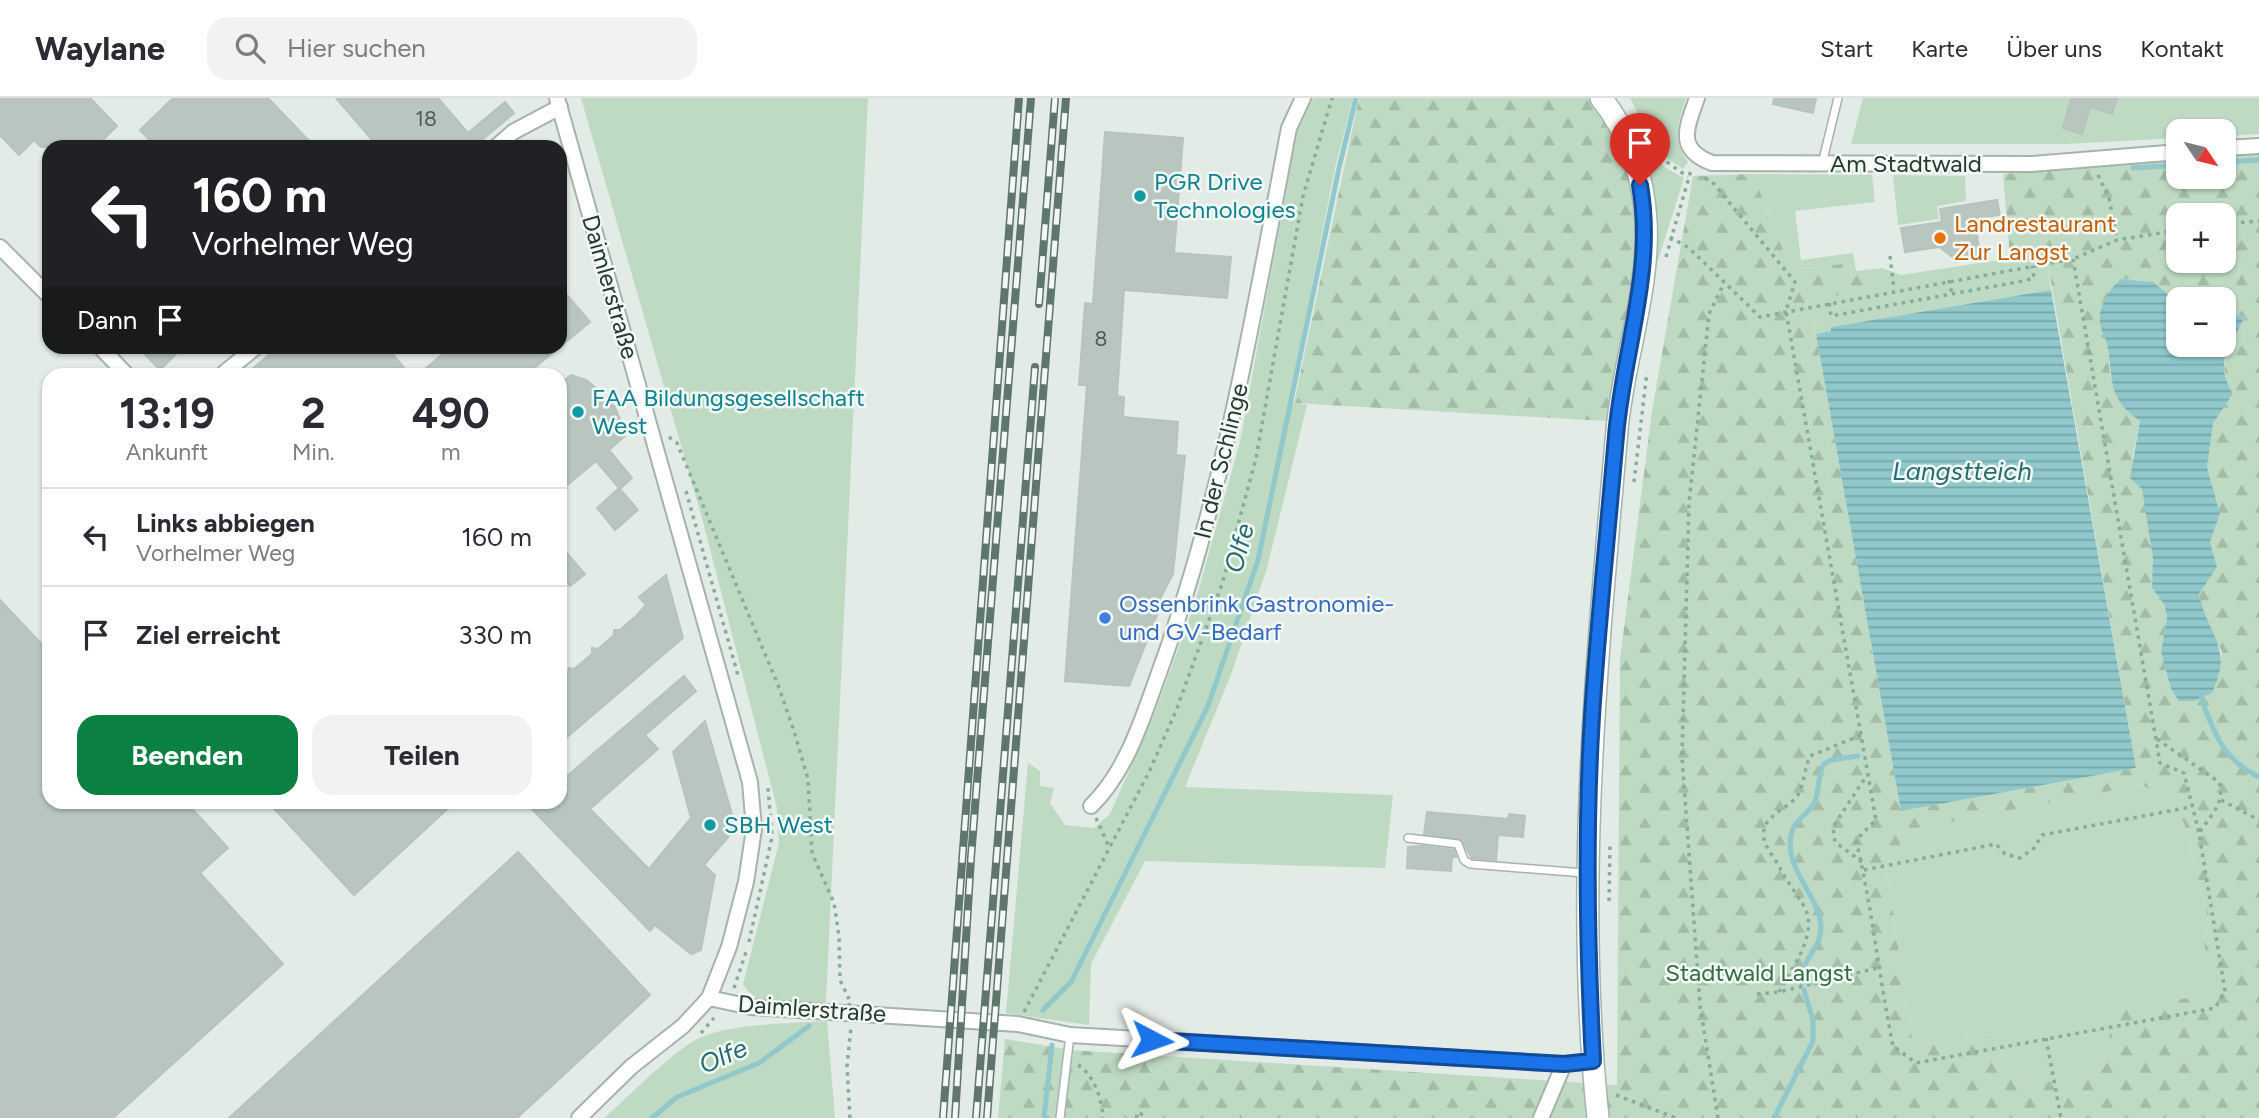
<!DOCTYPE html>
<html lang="de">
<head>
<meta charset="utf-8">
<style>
	:root { --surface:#fff; --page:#f2f2f3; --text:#2b2b33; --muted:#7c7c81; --line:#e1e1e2; --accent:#0b8043 }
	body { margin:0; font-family:Figtree,sans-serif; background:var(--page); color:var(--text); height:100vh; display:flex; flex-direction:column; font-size:26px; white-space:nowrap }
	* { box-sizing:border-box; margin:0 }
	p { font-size:23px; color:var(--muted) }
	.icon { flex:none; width:38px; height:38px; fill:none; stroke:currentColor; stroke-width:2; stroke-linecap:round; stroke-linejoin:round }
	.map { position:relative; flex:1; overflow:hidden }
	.panel { position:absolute; left:42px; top:270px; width:525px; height:441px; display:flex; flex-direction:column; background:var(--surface); border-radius:21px; box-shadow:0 2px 5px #0004 }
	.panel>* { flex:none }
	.guide { position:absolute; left:42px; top:42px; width:525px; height:214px; border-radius:21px; box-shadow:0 2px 5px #0004; background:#202124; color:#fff; overflow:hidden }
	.needle { width:46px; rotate:125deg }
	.buttons { position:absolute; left:2166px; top:21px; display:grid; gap:14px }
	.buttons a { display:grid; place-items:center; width:70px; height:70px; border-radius:14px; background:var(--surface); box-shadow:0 2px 5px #0004; font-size:35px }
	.pin { position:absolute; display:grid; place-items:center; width:60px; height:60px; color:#fff; margin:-72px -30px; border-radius:50% 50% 50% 0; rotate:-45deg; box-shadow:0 0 7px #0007 }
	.pin .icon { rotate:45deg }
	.me { position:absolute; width:77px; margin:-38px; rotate:94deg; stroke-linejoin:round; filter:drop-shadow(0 0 5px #0008) }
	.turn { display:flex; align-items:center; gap:24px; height:147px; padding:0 35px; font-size:32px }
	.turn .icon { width:91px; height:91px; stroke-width:2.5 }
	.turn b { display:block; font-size:49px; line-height:60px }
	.then { display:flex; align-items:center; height:66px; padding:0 35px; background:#0003; gap:14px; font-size:26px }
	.eta { display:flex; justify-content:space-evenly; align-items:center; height:119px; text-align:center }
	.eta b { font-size:42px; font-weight:700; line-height:49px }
	.primary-button { display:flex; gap:14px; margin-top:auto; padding:14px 35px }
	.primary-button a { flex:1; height:80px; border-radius:21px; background:var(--accent); color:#fff; font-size:28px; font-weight:700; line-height:80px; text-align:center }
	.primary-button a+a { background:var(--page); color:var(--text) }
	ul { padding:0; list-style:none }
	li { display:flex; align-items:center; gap:21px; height:98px; padding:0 35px; border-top:2px solid var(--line) }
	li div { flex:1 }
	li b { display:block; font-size:26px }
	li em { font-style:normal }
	header { display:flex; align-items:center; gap:42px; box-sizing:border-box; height:98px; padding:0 35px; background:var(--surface); border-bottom:2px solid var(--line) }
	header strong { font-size:33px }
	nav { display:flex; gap:38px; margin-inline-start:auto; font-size:24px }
	.search { width:490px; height:63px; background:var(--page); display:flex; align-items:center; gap:18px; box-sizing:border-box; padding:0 24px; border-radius:21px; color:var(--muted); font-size:26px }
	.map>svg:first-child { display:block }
	.green { fill:#bedac2 }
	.forest { fill:url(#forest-firs); fill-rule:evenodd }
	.water { fill:url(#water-rules) }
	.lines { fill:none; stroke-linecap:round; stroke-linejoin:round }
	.stream { stroke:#90c8cb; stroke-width:5 }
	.building { fill:#b8c6bf; stroke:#b6c4bd; stroke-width:2 }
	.lane-casing { stroke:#a6b3ac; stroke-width:10 }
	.street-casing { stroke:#a6b3ac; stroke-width:18 }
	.secondary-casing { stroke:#a2b6ad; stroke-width:24 }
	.path { stroke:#86ac9c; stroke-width:3.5; stroke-dasharray:3.5 5; stroke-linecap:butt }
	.lane { stroke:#fff; stroke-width:7 }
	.street { stroke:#fff; stroke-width:14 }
	.secondary { stroke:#fff; stroke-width:21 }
	.rail-casing { stroke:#5f766d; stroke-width:8 }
	.rail { stroke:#f3f8f5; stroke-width:5; stroke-dasharray:16; stroke-linecap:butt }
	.path-bridge { stroke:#86ac9c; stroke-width:3.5; stroke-dasharray:3.5 5; stroke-linecap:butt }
	.route-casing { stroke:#114b97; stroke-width:18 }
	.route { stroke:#1a73e8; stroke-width:12 }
	.culture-dot { fill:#0f9aa8; stroke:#f3f8f5; stroke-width:2.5 }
	.food-dot { fill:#e8710a; stroke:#f3f8f5; stroke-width:2.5 }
	.shop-dot { fill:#3f7fe0; stroke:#f3f8f5; stroke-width:2.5 }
	.labels { text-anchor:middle; stroke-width:5; stroke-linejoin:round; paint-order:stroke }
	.number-label { font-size:21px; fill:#495e55 }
	.street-label { font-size:24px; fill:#243b32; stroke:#f3f8f5 }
	.culture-label { font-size:24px; fill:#0d838f; stroke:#f3f8f5; text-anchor:start }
	.food-label { font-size:24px; fill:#c56008; stroke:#f3f8f5; text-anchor:start }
	.shop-label { font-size:24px; fill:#366cbe; stroke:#f3f8f5; text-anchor:start }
	.park-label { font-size:24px; fill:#336d43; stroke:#f3f8f5 }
	.water-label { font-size:26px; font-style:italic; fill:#246c70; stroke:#f3f8f5 }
</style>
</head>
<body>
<header>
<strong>Waylane</strong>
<div class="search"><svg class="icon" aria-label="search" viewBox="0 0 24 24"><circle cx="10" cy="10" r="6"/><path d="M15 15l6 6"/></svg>Hier suchen</div>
<nav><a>Start</a><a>Karte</a><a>Über uns</a><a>Kontakt</a></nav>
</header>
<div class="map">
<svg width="2259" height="1020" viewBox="0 0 2259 1020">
	<defs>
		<pattern id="forest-firs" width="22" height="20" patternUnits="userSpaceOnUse" patternTransform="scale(1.75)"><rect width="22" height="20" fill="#bedac2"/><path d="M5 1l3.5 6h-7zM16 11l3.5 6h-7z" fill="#a3bca7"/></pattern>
		<pattern id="water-rules" width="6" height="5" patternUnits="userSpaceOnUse" patternTransform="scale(1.75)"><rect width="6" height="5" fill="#90c8cb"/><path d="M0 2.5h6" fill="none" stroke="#75a4a5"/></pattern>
	</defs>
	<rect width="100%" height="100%" fill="#e3ebe6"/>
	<g class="green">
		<path d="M581,0H868L826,904C799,904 758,913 743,886L779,745L777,710L702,420Z"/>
		<polygon points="1313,0 1353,0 1335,70 1289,304 1307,307 1267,470 1232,574 1185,689 1393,697 1385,770 1145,763 1091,866 1089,927 1006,915 1028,665 1040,673 1040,688 1054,690 1050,705 1065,727 1094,730 1110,716 1155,614 1194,508 1240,344 1297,34"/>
		<path d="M1630,0H1686C1678,25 1671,41 1688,64L1683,71L1659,55Z"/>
		<polygon points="1863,0 2259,0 2259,36 2224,38 2224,33 2179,33 2179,40 2066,46 1851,46"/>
		<polygon points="1640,44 1664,69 1684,80 1654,175 1656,117"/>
		<polygon points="1753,76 1872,77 1875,104 1795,113 1801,162 1853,155 1856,173 1882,170 1901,177 2046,155 2051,192 1831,229 1831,233 1816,236 1806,202 1888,188 1886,175 1852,178 1850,165 1791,172"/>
		<polygon points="1893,77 1965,78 1966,103 1937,108 1939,121 1898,127"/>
		<polygon points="2142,687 2165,699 2184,725 2209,825 2204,845 2214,895 2115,914 2103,970 2027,989 1991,939 1913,947 1886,767 1902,742 1917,730"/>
		<path d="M827,923L835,1020H604C630,998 674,950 704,938C733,926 794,925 827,923Z"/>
	</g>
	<g class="forest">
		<path d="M1359,0H1590C1598,12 1609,23 1614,36C1658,127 1625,229 1606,323L1294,305Z"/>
		<path d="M2259,56V1020H998L1005,941L1071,952L1617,987L1620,561L1652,313L1693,78L1753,76L1791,172L1850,165L1852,178L1886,175L1889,188L1806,203L1816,236L1901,713L2136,670L2046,156L2010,160L2003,76L2179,62V79H2224V59ZM2179,117H2224V163H2179ZM2121,181L2153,184L2179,205V201H2224V215L2245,219C2230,251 2214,262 2233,297L2212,325L2207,369L2220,416L2210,444L2217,469L2199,496L2203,518L2222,554L2212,595L2194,603L2179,602L2171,591L2161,554L2167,519L2164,506L2152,490L2154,460L2142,391L2132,362L2140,323L2110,276L2108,248L2100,225L2103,204ZM2142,687L2165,699L2184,725L2209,825L2204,845L2213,895L2114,914L2103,970L2027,989L1991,939L1913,947L1886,767L1902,743L1917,730Z"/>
	</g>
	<g class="water">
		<path d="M2121,181L2153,184L2179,205V247H2224V215L2245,219C2230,250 2213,262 2233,296L2213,325L2207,369L2220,416L2210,444L2217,469L2199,496C2208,539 2234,548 2212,595L2194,603H2179L2171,591L2161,554L2167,519L2164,506L2152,490L2153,460L2142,391L2130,380L2140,323C2109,301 2113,286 2108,251C2107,242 2101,234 2100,225C2098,209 2109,191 2121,181Z"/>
		<polygon points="2051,192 2136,670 1901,713 1816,236 1831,233 1831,229"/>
	</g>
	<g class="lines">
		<g class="stream">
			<polyline points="2224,64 2259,62"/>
			<polyline points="2133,70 2179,67"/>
			<path d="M2201,600C2215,636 2222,661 2259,679"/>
			<path d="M1802,885C1799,863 1821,851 1821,830C1821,798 1781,770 1792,733C1796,720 1811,715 1815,703C1820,691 1817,677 1824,666L1831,662L1858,658"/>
			<polyline points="1043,912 1071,884 1208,608 1258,462 1339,70 1356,0"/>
			<polyline points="652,1020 677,999 759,965 809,928"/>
			<polyline points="1044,1020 1052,947"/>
			<polyline points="1774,1020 1813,943 1813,922 1804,892"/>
		</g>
	</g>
	<g class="building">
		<polygon points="0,0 90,0 117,28 96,49 41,49 34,42 19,57 0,37"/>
		<polygon points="173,0 268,0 315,49 156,49 140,32"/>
		<polygon points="336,0 438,0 468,35 505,4 514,15 477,46 480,49 378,49"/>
		<polygon points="1774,0 1816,0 1813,15 1773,6"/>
		<polygon points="2071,0 2117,0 2112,16 2090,9 2082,36 2063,30"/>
		<polygon points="1105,34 1183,40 1174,155 1231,159 1227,200 1124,192 1117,298 1124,299 1123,319 1178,324 1176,357 1185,358 1173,476 1160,501 1159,512 1129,588 1065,583 1087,287 1079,287 1085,205 1093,206"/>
		<polygon points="1997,102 2000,117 1978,120 1979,126 1975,126 1980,155 1977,156 1978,160 1955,164 1954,160 1939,149 1905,154 1901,130 1942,124 1940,111"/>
		<polygon points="560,189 590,224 527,276 419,276 452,248 560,248"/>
		<polygon points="137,248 184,248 160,272"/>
		<polygon points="280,248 386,248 409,276 246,276"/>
		<polygon points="571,277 586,282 601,294 615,309 623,329 625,338 609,352 632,380 620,391 638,412 615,432 597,410 619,390 596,363 560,393 560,286"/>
		<polygon points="560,447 585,476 570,488 560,476"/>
		<polygon points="666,477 683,540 560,645 560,583 568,576 569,570 574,571 592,556 592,550 598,551 614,537 614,532 620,532 637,517 646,507 639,499"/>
		<polygon points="0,502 49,554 49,704 186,704 228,750 200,775 283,866 113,1020 0,1020"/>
		<polygon points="684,578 696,593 645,637 658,651 590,711 649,771 691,720 673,654 705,623 736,730 704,767 715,777 701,852 691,856 655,827 650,833 525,704 560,704 560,684"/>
		<polygon points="268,704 455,704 354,797"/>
		<polygon points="1427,714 1508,721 1509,716 1525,718 1523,739 1498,737 1496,762 1472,760 1461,741 1424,736"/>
		<polygon points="1423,748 1454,752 1456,759 1452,759 1451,773 1407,770 1408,749"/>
		<polygon points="518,754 650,897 517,1020 229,1020"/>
	</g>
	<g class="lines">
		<g class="lane-casing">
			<g id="lane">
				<polyline points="1822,66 1838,0"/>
				<polyline points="1408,740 1458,746 1464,762 1470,766 1584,775"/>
				<polyline points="1060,1020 1070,937"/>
			</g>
		</g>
		<g class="street-casing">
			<g id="street">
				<polyline points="557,0 750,684 754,731 746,784 729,849 709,900 683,928 631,969 579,1020"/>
				<path d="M1697,0C1687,29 1675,51 1712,65L2031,66L2179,54"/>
				<polyline points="496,49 513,34 560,9"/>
				<polyline points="2224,50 2259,48"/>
				<polyline points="0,149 49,198"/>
				<polyline points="99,248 126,276"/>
				<polyline points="223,276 257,248"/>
				<path d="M1091,708C1127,673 1143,619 1160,572C1224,397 1254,213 1289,30L1303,0"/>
				<polyline points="709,900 751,909 1018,926 1070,937 1564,966 1593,963"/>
				<polyline points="1541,1020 1564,966"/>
			</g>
		</g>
		<g class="secondary-casing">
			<path id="secondary" d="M1598,1020C1574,791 1597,561 1617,332C1623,264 1650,191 1646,123C1644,80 1628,33 1601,0"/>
		</g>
		<g class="path">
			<polyline points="1653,54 1688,79"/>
			<polyline points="2098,77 2109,100 2117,142"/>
			<path d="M1705,80L1714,86L1795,184L1786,213L1876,722L1856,742C1872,809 1879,879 1893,948L1916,965L2215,910L2225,893L2199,735L2184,675L2160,665L2073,161"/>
			<polyline points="2224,126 2259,123"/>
			<polyline points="1670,139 1689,150 1760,219 2073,161 2117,142 2179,132"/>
			<polyline points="1890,158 1894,192"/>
			<polyline points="1666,159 1691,72"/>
			<polyline points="1949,182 1952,196"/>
			<polyline points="1829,205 1831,218 2023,183 2034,180 2032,168"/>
			<polyline points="669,339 677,345 778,587 794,633 808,681 812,755 834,805 839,838 840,882 849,901"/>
			<polyline points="1634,384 1647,274"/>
			<polyline points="686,393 739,581"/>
			<path d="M2157,641L2219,684C2226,704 2210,718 2199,735"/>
			<polyline points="2221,702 2259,722"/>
			<polyline points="1096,720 1110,751"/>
			<polyline points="1862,764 1835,744 1833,729 1867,677"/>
			<polyline points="1864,772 1996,746 2005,756 2020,760 2034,750 2042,737 2191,709"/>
			<polyline points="1609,803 1610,748"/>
			<polyline points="749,844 772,739 768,690"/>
			<polyline points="734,890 746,854"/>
			<path d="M1779,894C1790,873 1815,841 1807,815C1804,805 1786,783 1780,770C1776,762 1766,750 1764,742C1759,715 1791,713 1800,693C1804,684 1805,669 1810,658L1861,637"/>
			<polyline points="1757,896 1779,894 1877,870"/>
			<polyline points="1024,914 1149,674 1176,613 1222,486 1256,360 1303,98 1332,0"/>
			<polyline points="701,935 714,920"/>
			<polyline points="2046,940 2061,1020"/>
			<path d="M1078,967C1094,977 1102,1001 1103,1020"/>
			<polyline points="1616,997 1676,1020"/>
			<polyline points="850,1020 847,968 851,930"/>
			<polyline points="1136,1020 1138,1014 1147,1020"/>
			<polyline points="1718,1020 1700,907 1682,659 1689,405 1709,216 1724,185"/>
		</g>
		<use href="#lane" class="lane"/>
		<use href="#street" class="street"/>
		<use href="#secondary" class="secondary"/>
		<g class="rail-casing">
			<g id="rail">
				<polyline points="1039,206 1055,0"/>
				<polyline points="943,1020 1019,0"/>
				<polyline points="955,1020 971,760 1031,0"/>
				<polyline points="976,1020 1035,269"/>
				<polyline points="987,1020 1066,0"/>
			</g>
		</g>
		<use href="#rail" class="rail"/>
		<polyline class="path-bridge" points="849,905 852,924"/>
	</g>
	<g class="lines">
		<g class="route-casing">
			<path id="route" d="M1152,942L1564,966L1593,963C1587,848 1585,733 1592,618C1598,525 1608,432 1616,338C1623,253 1655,173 1640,87"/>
		</g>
		<use href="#route" class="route"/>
	</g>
	<g class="culture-dot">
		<circle cx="1140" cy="98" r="7"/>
		<circle cx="578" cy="314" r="7"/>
		<circle cx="710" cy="727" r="7"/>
	</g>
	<circle class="food-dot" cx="1940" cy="140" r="7"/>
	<circle class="shop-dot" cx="1105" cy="520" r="7"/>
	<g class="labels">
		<g class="number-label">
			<text x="426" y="28">18</text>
			<text x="1101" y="248">8</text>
		</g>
		<g class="street-label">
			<text x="1906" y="74">Am Stadtwald</text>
			<text transform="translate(610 189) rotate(74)" y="8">Daimlerstraße</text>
			<text transform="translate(1221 363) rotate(-76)" y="8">In der Schlinge</text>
			<text transform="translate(812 911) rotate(4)" y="8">Daimlerstraße</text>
		</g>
		<g class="culture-label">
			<text x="1154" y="92">PGR Drive<tspan x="1154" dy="28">Technologies</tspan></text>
			<text x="592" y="308">FAA Bildungsgesellschaft<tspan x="592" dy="28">West</tspan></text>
			<text x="724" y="735">SBH West</text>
		</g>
		<g class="food-label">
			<text x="1954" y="134">Landrestaurant<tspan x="1954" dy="28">Zur Langst</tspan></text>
		</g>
		<g class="shop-label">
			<text x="1119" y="514">Ossenbrink Gastronomie-<tspan x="1119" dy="28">und GV-Bedarf</tspan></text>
		</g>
		<g class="park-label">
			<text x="1759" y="883">Stadtwald Langst</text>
		</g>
		<g class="water-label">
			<text x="1962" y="382">Langstteich</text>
			<text transform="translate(1239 450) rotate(-75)" y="9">Olfe</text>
			<text transform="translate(723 958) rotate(-24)" y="9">Olfe</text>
		</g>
	</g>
</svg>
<div class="buttons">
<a><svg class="needle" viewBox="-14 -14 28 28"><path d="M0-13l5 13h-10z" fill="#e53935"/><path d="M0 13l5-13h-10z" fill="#7c7c81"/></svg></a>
<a>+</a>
<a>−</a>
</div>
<div class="pin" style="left:1640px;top:87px;background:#d93025"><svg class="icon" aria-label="arrive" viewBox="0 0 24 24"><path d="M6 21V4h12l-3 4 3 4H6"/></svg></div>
<svg class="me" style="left:1152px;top:942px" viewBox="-20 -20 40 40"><path d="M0-17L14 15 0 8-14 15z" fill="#1a73e8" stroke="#fff" stroke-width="4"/></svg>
<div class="guide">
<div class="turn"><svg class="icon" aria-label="left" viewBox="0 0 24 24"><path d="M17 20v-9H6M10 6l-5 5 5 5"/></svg><div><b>160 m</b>Vorhelmer Weg</div></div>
<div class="then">Dann<svg class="icon" aria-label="arrive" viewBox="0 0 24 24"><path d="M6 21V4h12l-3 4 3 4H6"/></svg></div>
</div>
<section class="panel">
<div class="eta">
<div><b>13:19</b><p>Ankunft</p></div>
<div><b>2</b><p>Min.</p></div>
<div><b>490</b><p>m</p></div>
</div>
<ul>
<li><svg class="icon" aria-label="left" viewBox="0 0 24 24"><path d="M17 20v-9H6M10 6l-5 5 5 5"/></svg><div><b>Links abbiegen</b><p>Vorhelmer Weg</p></div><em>160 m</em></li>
<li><svg class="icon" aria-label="arrive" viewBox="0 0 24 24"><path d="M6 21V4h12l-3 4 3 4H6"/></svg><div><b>Ziel erreicht</b></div><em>330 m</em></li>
</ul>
<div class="primary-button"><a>Beenden</a><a>Teilen</a></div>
</section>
</div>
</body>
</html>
